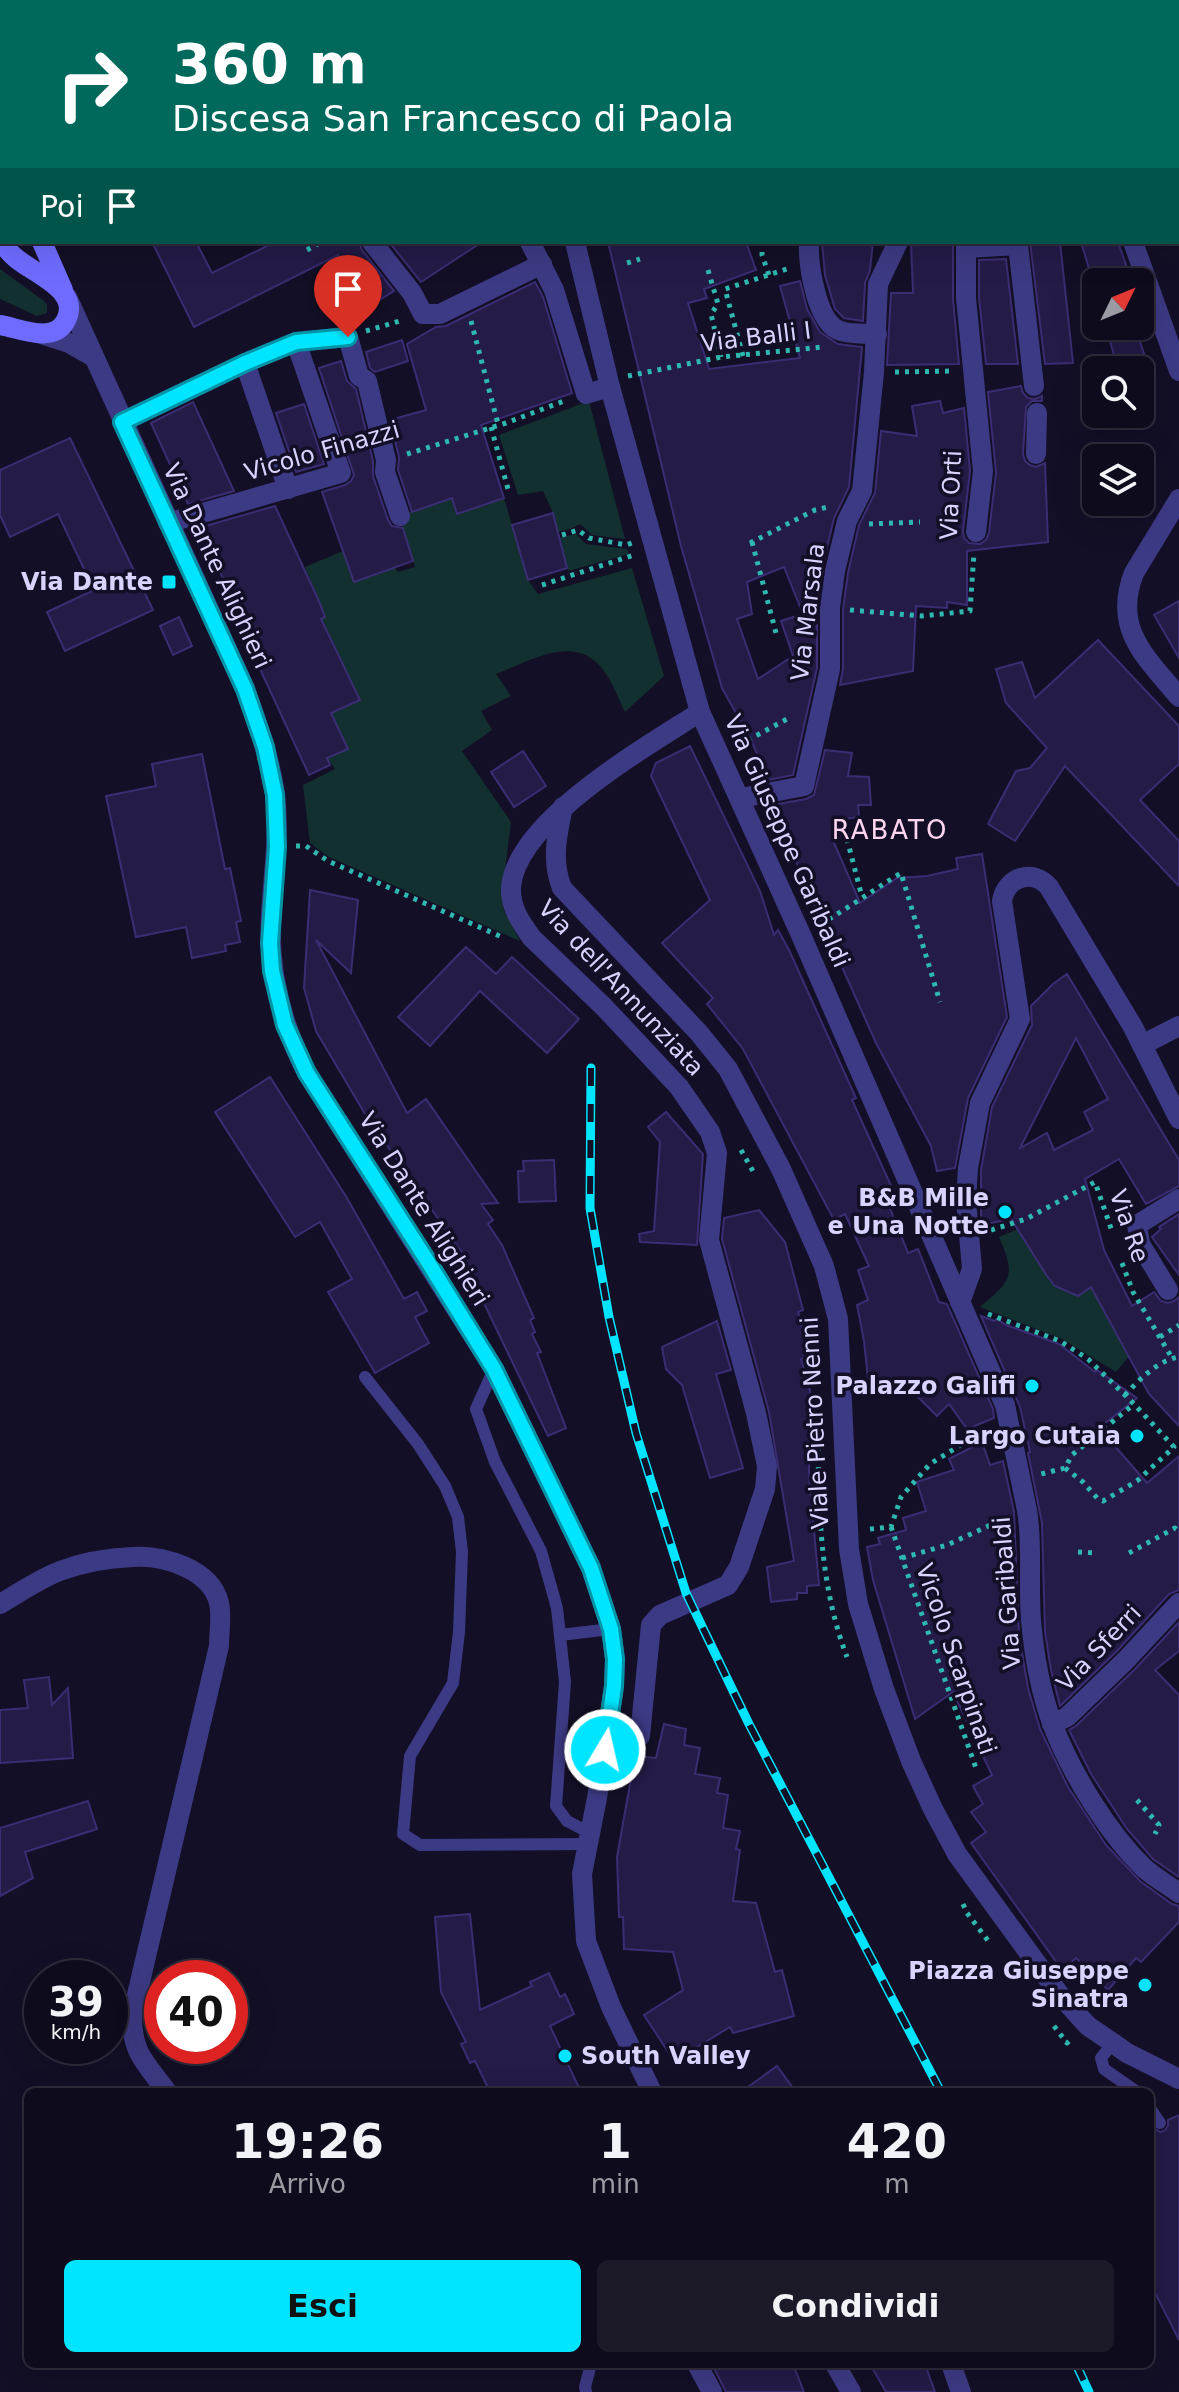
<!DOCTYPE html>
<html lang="it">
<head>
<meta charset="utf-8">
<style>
	:root { --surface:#0e0b1c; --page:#1c1929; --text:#f1f3f6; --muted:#9b9ba3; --line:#2e2b3b; --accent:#00e5ff }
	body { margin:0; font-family:"DejaVu Sans",sans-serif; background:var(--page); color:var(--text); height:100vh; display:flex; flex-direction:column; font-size:30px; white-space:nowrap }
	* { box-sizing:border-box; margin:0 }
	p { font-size:26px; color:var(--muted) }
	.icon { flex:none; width:44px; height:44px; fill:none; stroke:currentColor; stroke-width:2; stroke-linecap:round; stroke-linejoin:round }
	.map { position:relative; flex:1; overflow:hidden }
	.sheet { position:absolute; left:24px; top:2088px; width:1130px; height:280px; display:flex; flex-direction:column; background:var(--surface); border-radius:12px; box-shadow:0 8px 32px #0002,0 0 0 2px var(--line) }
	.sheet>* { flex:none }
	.hud { position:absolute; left:0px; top:0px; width:1180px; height:244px; box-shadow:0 8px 32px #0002,0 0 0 2px var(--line); background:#00695c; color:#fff; overflow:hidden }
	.needle { width:52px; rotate:47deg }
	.fabs { position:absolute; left:1082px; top:268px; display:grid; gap:16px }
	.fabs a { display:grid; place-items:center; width:72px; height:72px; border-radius:12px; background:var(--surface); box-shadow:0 8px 32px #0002,0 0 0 2px var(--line); font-size:40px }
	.speed { position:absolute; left:24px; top:1960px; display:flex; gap:16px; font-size:40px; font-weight:700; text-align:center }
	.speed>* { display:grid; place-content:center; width:104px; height:104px; border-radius:50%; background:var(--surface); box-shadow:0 8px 32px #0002,0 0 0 2px var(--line); line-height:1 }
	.speed small { font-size:20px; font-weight:400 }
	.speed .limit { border:12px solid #d22; background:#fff; color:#111 }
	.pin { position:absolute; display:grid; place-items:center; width:68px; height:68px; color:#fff; margin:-82px -34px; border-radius:50% 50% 50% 0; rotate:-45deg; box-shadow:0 0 8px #0007 }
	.pin .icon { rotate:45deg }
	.me { position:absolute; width:88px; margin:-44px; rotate:9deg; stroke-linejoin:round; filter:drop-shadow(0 0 6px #0008) }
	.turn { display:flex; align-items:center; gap:28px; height:168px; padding:0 40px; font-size:36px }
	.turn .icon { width:104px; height:104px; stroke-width:2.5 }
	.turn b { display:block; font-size:56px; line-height:68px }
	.then { display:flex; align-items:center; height:76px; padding:0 40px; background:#0003; gap:16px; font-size:30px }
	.eta { display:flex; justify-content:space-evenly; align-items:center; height:136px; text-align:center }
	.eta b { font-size:48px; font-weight:700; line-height:56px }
	.action { display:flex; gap:16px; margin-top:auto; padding:16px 40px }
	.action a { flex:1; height:92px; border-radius:12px; background:var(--accent); color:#111; font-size:32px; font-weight:700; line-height:92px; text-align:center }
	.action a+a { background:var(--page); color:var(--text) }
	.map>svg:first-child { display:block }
	.green { fill:#12302f }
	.building { fill:#241b47; stroke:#3b2d73; stroke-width:2; fill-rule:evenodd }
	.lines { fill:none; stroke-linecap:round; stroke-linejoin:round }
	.path { stroke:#2fb8b0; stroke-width:5; stroke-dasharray:4 6; stroke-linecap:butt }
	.service { stroke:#3d3a85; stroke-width:12 }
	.pedestrian { stroke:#3d3a85; stroke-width:18 }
	.minor { stroke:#3d3a85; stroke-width:20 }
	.tertiary { stroke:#3d3a85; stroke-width:20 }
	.secondary { stroke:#6f6bff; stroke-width:20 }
	.rail-casing { stroke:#00e5ff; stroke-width:9 }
	.rail { stroke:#130f26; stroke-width:6; stroke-dasharray:18; stroke-linecap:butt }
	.route-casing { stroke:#0095a6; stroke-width:20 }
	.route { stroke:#00e5ff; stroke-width:14 }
	.poi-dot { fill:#00e5ff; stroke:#130f26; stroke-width:3 }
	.labels { text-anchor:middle; stroke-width:7; stroke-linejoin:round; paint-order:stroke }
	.street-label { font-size:24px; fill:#d9d4ff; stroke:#130f26 }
	.poi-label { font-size:24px; font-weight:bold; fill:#d9d4ff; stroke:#130f26; text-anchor:end }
	.neighbourhood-label { font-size:26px; letter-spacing:2px; fill:#ffd6f0; stroke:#130f26 }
</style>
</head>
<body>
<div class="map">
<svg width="1179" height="2392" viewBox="0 0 1179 2392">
	<rect width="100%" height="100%" fill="#130f26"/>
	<g class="green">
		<polygon points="0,269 44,301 47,305 47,313 37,316 0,299"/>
		<polygon points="589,401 625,539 592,535 580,524 573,528 558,532 553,513 543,491 518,495 499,435"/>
		<path d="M452,498L457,513L504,498L528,580L538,594L632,568L664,676L625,712C619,700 615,688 608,677C580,630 535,659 496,674L511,696L481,711L492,730L462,751L511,822L502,894L504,911L520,941L329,857L310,843L303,785L335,769L327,758L348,748L331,713L360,699L338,653L299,629L325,617L317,597L307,590L313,586L305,567L343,551L354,582L387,541L397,572L415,567L401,522L408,513Z"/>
		<polygon points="576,534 586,544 627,549 629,554 568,571 559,538"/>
		<path d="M1018,1229L1047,1276L1055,1286L1078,1296L1091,1287L1131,1354L1116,1372L1062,1339L980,1307C1012,1280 1016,1276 999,1237Z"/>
	</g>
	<g class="building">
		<polygon points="152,242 196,242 212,273 275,242 359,242 362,250 394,291 368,307 338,255 194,327"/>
		<polygon points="389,242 482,242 421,282"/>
		<path d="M608,242H746L756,270L704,289L707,298L688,303L709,369L800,358L780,286L800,281L807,309L820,332L838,344L862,347L849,487L834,518L822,568L817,608V668L793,775L768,780L752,742L722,688L681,546ZM784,567L803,614L781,621L793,656L758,679L737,619L752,614L747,582Z"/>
		<polygon points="822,242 873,242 870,270 865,283 863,321 844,318 835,309 825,275"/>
		<polygon points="911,242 953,242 953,299 959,364 887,365 891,293 913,293"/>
		<polygon points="1030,242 1060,242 1073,363 1045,364"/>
		<polygon points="1081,242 1118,242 1132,282 1093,282"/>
		<polygon points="1006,259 1018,364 986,364 979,297 979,260"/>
		<polygon points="535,282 543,297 572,393 481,425 504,498 457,514 452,498 412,512 398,470 399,457 390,420 426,410 407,344 436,327 446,326"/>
		<polygon points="1106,326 1135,326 1148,366 1134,370 1118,370"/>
		<polygon points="402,340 408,361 375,372 370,368 366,352"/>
		<polygon points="341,361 347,381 356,389 373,461 373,476 388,520 392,526 403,528 413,561 354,582 322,492 345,485 351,481 354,475 319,368"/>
		<polygon points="1021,386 1023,393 1028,398 1035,399 1042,396 1042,401 1032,401 1026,407 1023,454 1025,461 1030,465 1036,467 1045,463 1048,542 967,551 967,605 947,602 947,608 916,606 913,671 840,685 843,669 843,609 848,573 859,525 875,493 881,431 917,436 912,406 940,401 943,413 964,408 970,471 963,531 964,538 969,543 980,544 986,540 989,533 996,472 988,392"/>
		<polygon points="193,402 234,491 188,504 151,423"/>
		<polygon points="304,404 324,464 296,472 276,413"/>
		<polygon points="70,438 153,610 65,651 47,612 94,590 58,514 10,537 0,515 0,470"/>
		<polygon points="275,506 318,599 325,617 321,619 360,700 331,713 348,749 327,758 330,765 309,775 260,669 265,667 199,528"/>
		<polygon points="553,513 567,568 528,580 512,525"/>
		<polygon points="1179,601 1179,658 1154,615"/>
		<polygon points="179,617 192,646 173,655 160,626"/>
		<polygon points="1098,640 1179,726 1179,764 1140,800 1179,841 1179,886 1065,766 1015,841 988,824 1016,771 1030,768 1047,748 1006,703 996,669 1022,662 1035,698"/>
		<polygon points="690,746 760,891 774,935 778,930 789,950 856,1098 852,1100 893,1190 884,1194 908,1253 918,1249 939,1302 947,1304 993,1409 994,1418 967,1429 949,1404 937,1416 905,1384 869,1388 864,1341 857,1305 868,1300 858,1270 869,1266 845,1214 834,1220 743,1049 707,1004 713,998 662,943 710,900 651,776 656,763"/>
		<polygon points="825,750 852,753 848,776 869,777 871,805 858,805 859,817 843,819 846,835 832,838 860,903 897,878 927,876 958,869 956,858 982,854 1007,1017 968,1098 955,1168 937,1171 931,1146 876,1043 842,967 840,967 785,835 778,804 806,799 814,795"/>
		<polygon points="523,751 546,786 514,807 491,772"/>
		<polygon points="202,754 225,869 230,868 241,921 236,922 240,942 225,945 226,951 192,958 186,927 136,937 106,796 156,786 152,764"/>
		<polygon points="310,890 358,900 351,973 316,940 407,1113 426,1099 498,1203 481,1204 493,1220 488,1224 502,1245 534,1318 530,1320 535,1332 532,1334 541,1352 537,1353 566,1428 548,1436 464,1262 467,1260 365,1114 316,1031 304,988"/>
		<polygon points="466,947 496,974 512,957 579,1019 547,1053 480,991 430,1046 398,1017"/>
		<path d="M1067,974L1179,1160V1186L1146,1204L1119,1159L1085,1179L1104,1250L1132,1306L1154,1292L1161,1301L1168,1303L1174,1301L1179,1297V1426L1149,1394L1091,1287L1078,1296L1055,1286L1047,1276L1011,1219L981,1225V1170L992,1107L1032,1025L1031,1006L1053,984ZM1076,1038L1108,1099L1084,1112L1093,1130L1054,1150L1047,1133L1020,1148Z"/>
		<polygon points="270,1077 347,1198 404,1299 417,1292 427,1311 415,1317 429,1343 375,1373 328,1292 352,1279 320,1222 295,1237 215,1112"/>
		<polygon points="666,1112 703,1154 697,1245 640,1242 639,1234 654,1231 660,1142 648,1127"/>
		<polygon points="554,1160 556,1201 519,1202 518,1171 524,1171 523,1161"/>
		<polygon points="759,1210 785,1242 803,1310 798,1312 811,1357 801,1359 810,1390 809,1475 819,1585 807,1586 807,1593 797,1593 797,1599 771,1602 767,1567 794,1561 769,1412 722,1239 724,1218"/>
		<polygon points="1179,1214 1179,1275 1152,1237 1161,1229 1159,1227"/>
		<polygon points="981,1316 994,1321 997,1319 1006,1325 1059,1344 1095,1372 1097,1370 1137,1398 1099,1428 1147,1483 1179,1456 1179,1590 1169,1594 1117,1651 1060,1706 1051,1670 1045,1632 1042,1523 1028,1453 1030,1452 1020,1407"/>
		<polygon points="717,1321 731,1370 716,1374 743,1468 710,1478 682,1385 666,1369 662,1347"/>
		<polygon points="982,1442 990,1465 1003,1461 1014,1512 1019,1635 1028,1688 1040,1729 1068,1787 1106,1845 1140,1881 1172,1904 1179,1906 1179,1922 1141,1962 1136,1958 1108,1990 1076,1958 1062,1970 971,1843 986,1832 971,1812 983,1804 973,1786 992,1775 953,1692 915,1719 873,1580 867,1547 880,1544 878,1538 906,1530 903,1518 926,1511 917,1482 954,1470 949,1459"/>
		<polygon points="1179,1622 1179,1651 1155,1670 1179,1695 1179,1877 1153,1859 1127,1829 1091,1774 1069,1730 1076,1726 1135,1669"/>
		<polygon points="49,1677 52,1705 68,1688 73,1758 0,1763 0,1710 28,1708 24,1680"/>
		<polygon points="664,1724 686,1729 684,1745 700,1748 695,1774 720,1778 717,1793 728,1795 723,1828 740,1831 736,1849 740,1850 733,1901 756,1903 775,1972 782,1970 794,2016 733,2033 730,2027 674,2061 644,2015 683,1990 673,1952 624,1949 623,1917 619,1917 617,1857 635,1756 656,1758"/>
		<polygon points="88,1801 97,1829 25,1852 33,1878 0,1896 0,1828"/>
		<polygon points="470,1914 480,2010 532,1986 530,1982 549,1973 560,1997 565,1994 574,2014 550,2026 581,2092 490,2092 475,2061 470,2063 461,2044 466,2042 441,1992 435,1917"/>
		<polygon points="777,2066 796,2092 741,2092"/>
		<polygon points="1179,2115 1179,2340 1150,2283 1150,2128 1152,2127 1160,2132 1164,2131 1168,2126 1168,2120"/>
		<polygon points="712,2364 793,2364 804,2392 726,2392"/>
		<polygon points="870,2364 925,2364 935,2392 886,2392"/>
	</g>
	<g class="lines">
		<g class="path">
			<polyline points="715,0 717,2"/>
			<polyline points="782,0 783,2"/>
			<polyline points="922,0 923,2"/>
			<polyline points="1100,0 1101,2"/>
			<polyline points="1178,159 1179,159"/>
			<polyline points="762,242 762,255 769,275"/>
			<polyline points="307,250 321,242"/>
			<polyline points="627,263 640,259"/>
			<polyline points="708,270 718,304 711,314 721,357"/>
			<polyline points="471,321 498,424"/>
			<polyline points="366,331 403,320"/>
			<polyline points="743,356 725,289 787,269"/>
			<polyline points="895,372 953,371"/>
			<polyline points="628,376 721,357 823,347"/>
			<polyline points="491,427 508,489"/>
			<polyline points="407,454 506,423 564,401"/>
			<polyline points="869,524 920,522"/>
			<polyline points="562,535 578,530 589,538 626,545 632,543"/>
			<polyline points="752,542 776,633"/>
			<polyline points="750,543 815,510 828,507"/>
			<polyline points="542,585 634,555"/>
			<polyline points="850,610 922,616 970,611 974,553"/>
			<polyline points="739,745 787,719"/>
			<polyline points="847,839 862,897"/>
			<polyline points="296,846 306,846 328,861 502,937"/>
			<polyline points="543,908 585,953"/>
			<path d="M820,924C849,908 873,890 901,873L940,1002"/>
			<polyline points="741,1150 754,1173"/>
			<polyline points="991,1230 1026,1219 1095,1182 1113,1234"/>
			<polyline points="1122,1263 1133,1292 1172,1358"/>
			<polyline points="988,1314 1060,1341 1088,1359 1134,1404 1072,1455 1065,1468 1041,1474"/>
			<polyline points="1160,1337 1179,1325"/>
			<path d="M1125,1395C1139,1380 1158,1360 1179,1357"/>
			<path d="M818,1447C819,1519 821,1589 847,1657"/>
			<polyline points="1065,1468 1083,1482 1097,1498 1103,1501 1137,1481 1174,1447 1134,1404"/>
			<polyline points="891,1527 977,1771"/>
			<polyline points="870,1529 891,1527 901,1497 930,1464 985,1430 986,1434"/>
			<polyline points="1078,1552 1095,1553"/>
			<polyline points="1129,1553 1175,1528 1179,1532"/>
			<polyline points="902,1558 947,1545 1008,1517"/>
			<polyline points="1137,1800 1159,1825 1155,1834"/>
			<polyline points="963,1904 967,1913 989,1942"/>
			<polyline points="1054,2026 1067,2043 1070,2040"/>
		</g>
		<g class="service">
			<polyline points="494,1369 476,1409 495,1462 541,1551 557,1608 565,1682 556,1806 567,1821 590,1833"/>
			<polyline points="365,1377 418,1444 445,1486 458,1517 462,1552 459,1632 453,1683 410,1756 403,1834 420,1845 588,1844"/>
			<polyline points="560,1635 611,1629"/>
			<polyline points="1113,2043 1101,2058 1104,2069 1137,2092"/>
			<polyline points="1150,2108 1160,2123"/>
			<polyline points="586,2392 585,2387 591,2364"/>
		</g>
		<polyline class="pedestrian" points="613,0 615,2"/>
		<g class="minor">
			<polyline points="29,0 29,2"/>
			<polyline points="477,0 478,2"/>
			<polyline points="1027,0 1027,2"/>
			<polyline points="426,2 429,0"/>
			<polyline points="372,242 412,293 423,314 440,314 542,264"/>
			<polyline points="530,242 554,290 586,394 610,387"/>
			<path d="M575,242L610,387L700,712L801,935L1005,1405L1027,1510C1033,1546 1028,1583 1031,1620C1034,1655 1040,1690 1052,1723C1070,1771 1107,1832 1144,1868C1154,1877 1168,1885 1179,1893"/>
			<path d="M809,242C808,264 816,320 838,330C849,335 865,333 877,334"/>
			<polyline points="966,242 966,298 983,471 976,532"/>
			<polyline points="1133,242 1179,371"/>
			<polyline points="966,248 1018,245 1034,386"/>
			<polyline points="245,363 288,489"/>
			<polyline points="122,422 245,363 296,342 348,337 359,376 367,381 386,460 385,472 400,516"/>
			<polyline points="1036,454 1037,413"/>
			<path d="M1179,499L1134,573C1112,629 1146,657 1179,697"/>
			<polyline points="168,523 341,473 296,342"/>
			<polyline points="741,798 804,786 830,669 830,608 835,571 847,521 862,491 874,372 878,284 898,242"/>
			<path d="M563,807C557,835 551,861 562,888L699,1033L728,1069L781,1169L824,1266L838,1319L849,1549L858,1604L884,1689L911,1761L933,1809L957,1854L1059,1994L1088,2026L1113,2043L1127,2053L1179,2079"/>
			<polyline points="1142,1045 1179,1026"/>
			<polyline points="1168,1290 1140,1244 1137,1225 1179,1199"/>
			<path d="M960,1302L972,1269L966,1200L968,1168L980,1103L1020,1019L1002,901C1006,877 1033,868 1049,887L1133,1027L1179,1119"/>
			<path d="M0,1604C19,1593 39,1579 60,1571C81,1563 109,1558 133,1557C163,1555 211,1569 219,1603C222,1616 219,1633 219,1646L132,2016C132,2054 146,2063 167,2092"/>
			<polyline points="1052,1724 1067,1717 1126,1660 1179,1603"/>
			<path d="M605,1750L631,1744L640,1736L651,1625L660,1615L728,1585L739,1567L765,1489L767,1466L756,1413L709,1240L717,1153L710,1132L679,1087L604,1007L532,938C521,923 510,907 511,888C515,821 648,746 700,712"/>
			<polyline points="697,2364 712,2392"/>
			<polyline points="951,2364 961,2392"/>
		</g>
		<g class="tertiary">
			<path d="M67,297L245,689C257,723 270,757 275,794C280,834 273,875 271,915C268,972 281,1023 307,1073L494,1369L591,1568L611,1629L615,1659L614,1686L597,1798L582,1874L586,1941L611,2007L652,2092"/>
			<polyline points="38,333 69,343 92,356"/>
			<polyline points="835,2364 851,2392"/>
		</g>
		<g class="secondary">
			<polyline points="0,151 2,156"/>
			<path d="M0,240C5,247 10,254 17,259C35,274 83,291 65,322C52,344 19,328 0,325"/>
			<polyline points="42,242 63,290"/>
		</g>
		<g class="rail-casing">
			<g id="rail">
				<polyline points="591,1068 590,1208 609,1317 636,1433 686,1593 749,1724 941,2092"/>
				<polyline points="1076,2364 1089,2392"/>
			</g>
		</g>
		<use href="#rail" class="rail"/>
	</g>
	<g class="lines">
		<g class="route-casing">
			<polyline id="route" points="348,337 296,342 245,363 122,422 245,689 265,747 275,795 277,847 270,943 272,971 285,1025 307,1073 428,1262 494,1369 591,1568 611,1629 615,1659 614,1686 605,1750"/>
		</g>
		<use href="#route" class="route"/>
	</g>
	<g class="poi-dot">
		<rect x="161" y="574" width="16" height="16" rx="4"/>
		<circle cx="1005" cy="1212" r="8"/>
		<circle cx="1032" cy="1386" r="8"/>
		<circle cx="1137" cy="1436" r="8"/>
		<circle cx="1145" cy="1985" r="8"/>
		<circle cx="565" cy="2056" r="8"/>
	</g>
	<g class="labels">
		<g class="street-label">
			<text transform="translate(756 337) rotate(-7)" y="8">Via Balli I</text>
			<text transform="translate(322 451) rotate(-16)" y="8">Vicolo Finazzi</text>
			<text transform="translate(951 495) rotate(-87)" y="8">Via Orti</text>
			<text transform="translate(217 566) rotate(65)" y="8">Via Dante Alighieri</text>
			<text transform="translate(808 612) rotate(-83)" y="8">Via Marsala</text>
			<text transform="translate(787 841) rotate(66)" y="8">Via Giuseppe Garibaldi</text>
			<text transform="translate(621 988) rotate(47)" y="8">Via dell'Annunziata</text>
			<text transform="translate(424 1209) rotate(58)" y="8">Via Dante Alighieri</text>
			<text transform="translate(1129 1226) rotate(71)" y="8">Via Re</text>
			<text transform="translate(815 1423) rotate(-93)" y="8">Viale Pietro Nenni</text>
			<text transform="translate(1007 1593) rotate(-94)" y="8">Via Garibaldi</text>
			<text transform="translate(1099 1648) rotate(-46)" y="8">Via Sferri</text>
			<text transform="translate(956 1659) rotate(71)" y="8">Vicolo Scarpinati</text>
		</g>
		<g class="poi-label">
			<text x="153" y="590">Via Dante</text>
			<text x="989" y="1206">B&amp;B Mille<tspan x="989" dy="28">e Una Notte</tspan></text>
			<text x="1016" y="1394">Palazzo Galifi</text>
			<text x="1121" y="1444">Largo Cutaia</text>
			<text x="1129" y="1979">Piazza Giuseppe<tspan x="1129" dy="28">Sinatra</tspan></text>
			<text x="581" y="2064" text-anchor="start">South Valley</text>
		</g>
		<g class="neighbourhood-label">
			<text x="890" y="839">RABATO</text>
		</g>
	</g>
</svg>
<div class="fabs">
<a><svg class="needle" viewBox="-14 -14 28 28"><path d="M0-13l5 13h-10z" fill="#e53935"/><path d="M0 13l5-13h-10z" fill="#9b9ba3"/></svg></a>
<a><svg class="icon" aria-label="search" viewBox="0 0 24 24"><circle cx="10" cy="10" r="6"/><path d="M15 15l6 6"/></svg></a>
<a><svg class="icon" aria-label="layers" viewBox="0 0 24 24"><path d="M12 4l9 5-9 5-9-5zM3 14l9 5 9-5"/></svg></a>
</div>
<div class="speed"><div>39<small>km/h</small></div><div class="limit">40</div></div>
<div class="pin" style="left:348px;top:337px;background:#d93025"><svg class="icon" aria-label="arrive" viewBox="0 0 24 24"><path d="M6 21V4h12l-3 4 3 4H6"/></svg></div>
<svg class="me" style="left:605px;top:1750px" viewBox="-20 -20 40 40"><circle r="17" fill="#00e5ff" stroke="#fff" stroke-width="3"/><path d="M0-11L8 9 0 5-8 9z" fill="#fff"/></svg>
<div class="hud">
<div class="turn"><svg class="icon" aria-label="right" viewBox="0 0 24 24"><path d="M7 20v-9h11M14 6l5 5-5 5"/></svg><div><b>360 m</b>Discesa San Francesco di Paola</div></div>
<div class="then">Poi<svg class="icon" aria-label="arrive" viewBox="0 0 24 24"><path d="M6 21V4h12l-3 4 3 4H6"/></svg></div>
</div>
<section class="sheet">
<div class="eta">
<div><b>19:26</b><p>Arrivo</p></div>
<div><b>1</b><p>min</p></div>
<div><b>420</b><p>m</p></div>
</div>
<div class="action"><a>Esci</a><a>Condividi</a></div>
</section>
</div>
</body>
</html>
